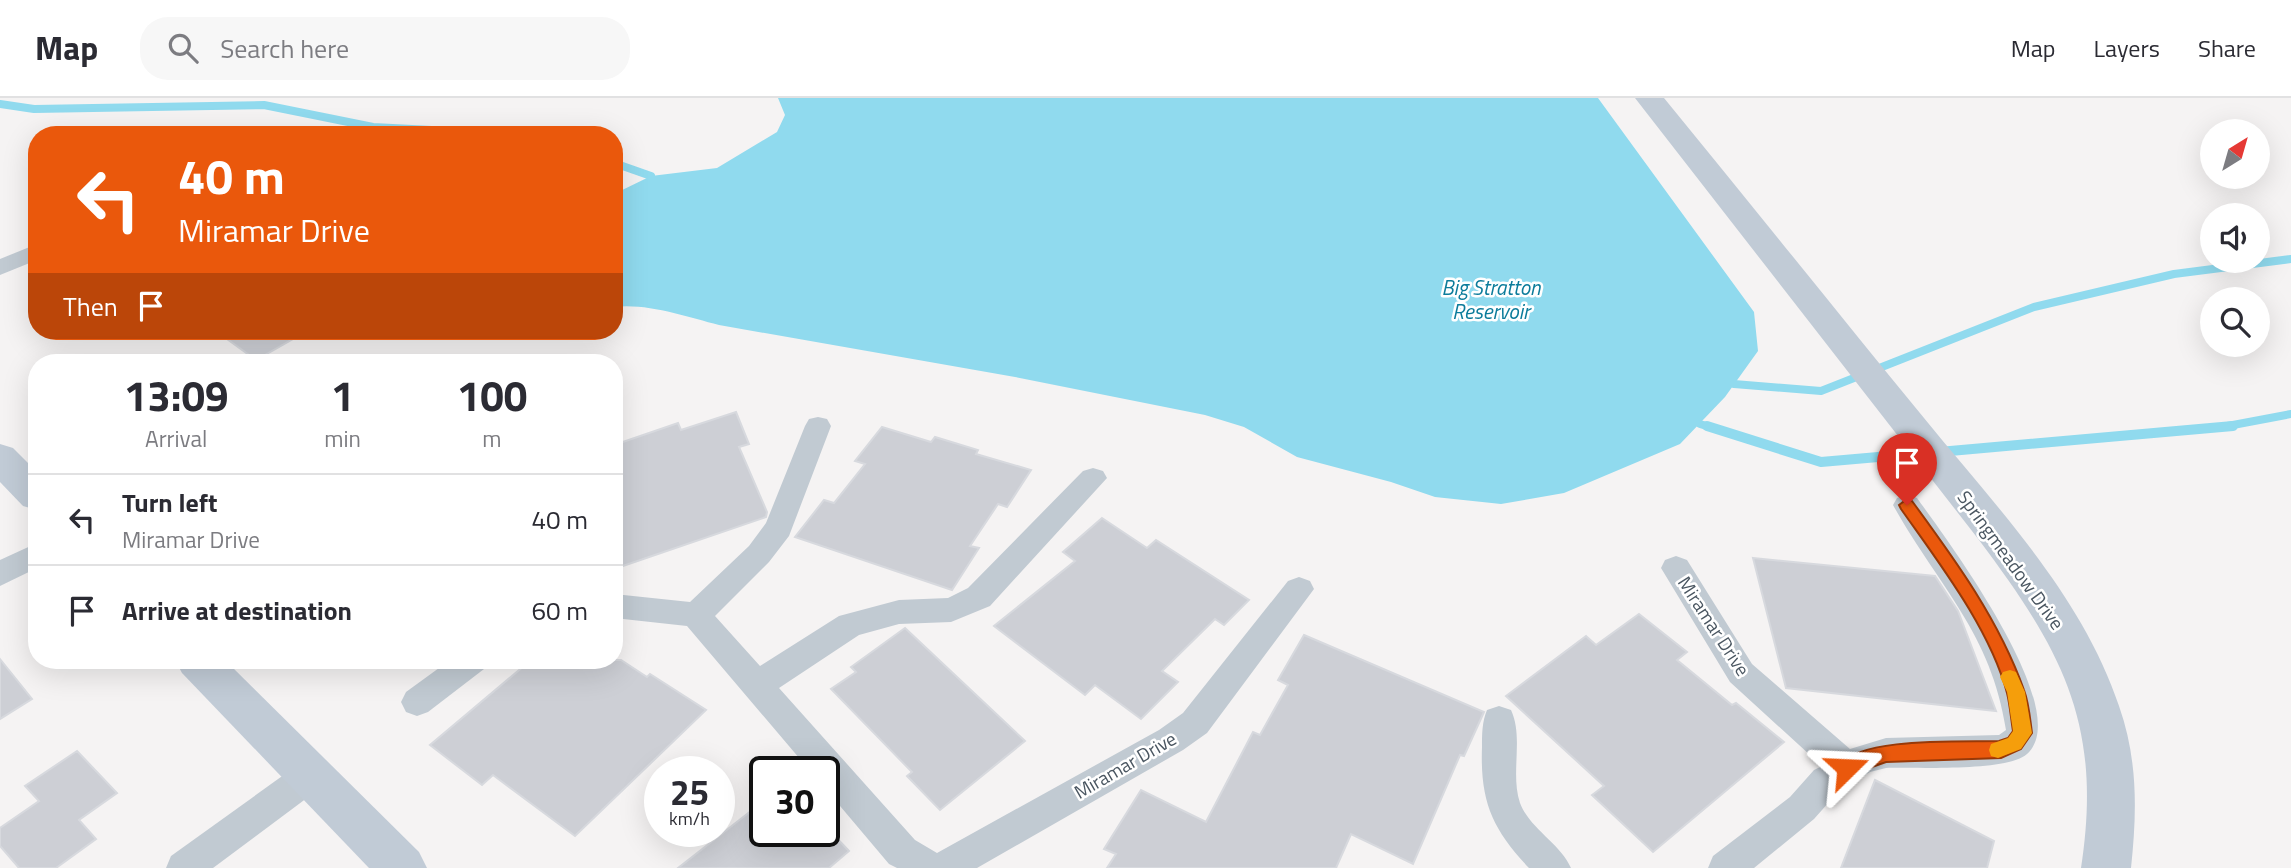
<!DOCTYPE html>
<html lang="en">
<head>
<meta charset="utf-8">
<style>
	:root { --surface:#fff; --page:#f7f7f7; --text:#2b2b33; --muted:#7c7c81; --line:#e1e1e2 }
	body { margin:0; font-family:"Titillium Web",sans-serif; background:var(--page); color:var(--text); height:100vh; display:flex; flex-direction:column; font-size:26px; white-space:nowrap }
	* { box-sizing:border-box; margin:0 }
	p { font-size:23px; color:var(--muted) }
	.icon { flex:none; width:38px; height:38px; fill:none; stroke:currentColor; stroke-width:2; stroke-linecap:round; stroke-linejoin:round }
	.map { position:relative; flex:1; overflow:hidden }
	.details { position:absolute; left:28px; top:256px; width:595px; height:315px; display:flex; flex-direction:column; background:var(--surface); border-radius:28px; box-shadow:0 7px 28px #0002 }
	.details>* { flex:none }
	.top-card { position:absolute; left:28px; top:28px; width:595px; height:214px; border-radius:28px; box-shadow:0 7px 28px #0002; background:#ea580c; color:#fff; overflow:hidden }
	.needle { width:46px; rotate:37deg }
	.buttons { position:absolute; left:2200px; top:21px; display:grid; gap:14px }
	.buttons a { display:grid; place-items:center; width:70px; height:70px; border-radius:50%; background:var(--surface); box-shadow:0 7px 28px #0002; font-size:35px }
	.speed { position:absolute; left:644px; top:658px; display:flex; gap:14px; font-size:35px; font-weight:700; text-align:center }
	.speed>* { display:grid; place-content:center; width:91px; height:91px; border-radius:50%; background:var(--surface); box-shadow:0 7px 28px #0002; line-height:1 }
	.speed small { font-size:18px; font-weight:400 }
	.speed .limit { border:4px solid #111; border-radius:10px; background:#fff; color:#111 }
	.pin { position:absolute; display:grid; place-items:center; width:60px; height:60px; color:#fff; margin:-72px -30px; border-radius:50% 50% 50% 0; rotate:-45deg; box-shadow:0 0 7px #0007 }
	.pin .icon { rotate:45deg }
	.me { position:absolute; width:77px; margin:-38px; rotate:69deg; stroke-linejoin:round; filter:drop-shadow(0 0 5px #0008) }
	.turn { display:flex; align-items:center; gap:24px; height:147px; padding:0 35px; font-size:32px }
	.turn .icon { width:91px; height:91px; stroke-width:2.5 }
	.turn b { display:block; font-size:49px; line-height:60px }
	.then { display:flex; align-items:center; height:66px; padding:0 35px; background:#0003; gap:14px; font-size:26px }
	.eta { display:flex; justify-content:space-evenly; align-items:center; height:119px; text-align:center }
	.eta b { font-size:42px; font-weight:700; line-height:49px }
	ul { padding:0; list-style:none }
	li { display:flex; align-items:center; gap:21px; height:91px; padding:0 35px; border-top:2px solid var(--line) }
	li div { flex:1 }
	li b { display:block; font-size:26px }
	li em { font-style:normal }
	header { display:flex; align-items:center; gap:42px; box-sizing:border-box; height:98px; padding:0 35px; background:var(--surface); border-bottom:2px solid var(--line) }
	header strong { font-size:33px }
	nav { display:flex; gap:38px; margin-inline-start:auto; font-size:24px }
	.search { width:490px; height:63px; background:var(--page); display:flex; align-items:center; gap:18px; box-sizing:border-box; padding:0 24px; border-radius:28px; color:var(--muted); font-size:26px }
	.map>svg:first-child { display:block }
	.water { fill:#90daee }
	.lines { fill:none; stroke-linecap:round; stroke-linejoin:round }
	.stream-far1 { stroke:#90daee; stroke-width:8 }
	.stream { stroke:#90daee; stroke-width:10 }
	.building { fill:#cdcfd5; stroke:#d7d9de; stroke-width:2 }
	.street { fill:#c1cad2; fill-rule:evenodd }
	.secondary { fill:#c1cbd6; fill-rule:evenodd }
	.route { fill:#ea580c; stroke:#983908; stroke-width:2 }
	.slow { fill:#f59e0b }
	.labels { text-anchor:middle; stroke-width:5; stroke-linejoin:round; paint-order:stroke }
	.street-label { font-size:19px; fill:#4a5661; stroke:#fff }
	.water-label { font-size:21px; font-style:italic; fill:#0c7c9b; stroke:#fff }
</style>
</head>
<body>
<header>
<strong>Map</strong>
<div class="search"><svg class="icon" aria-label="search" viewBox="0 0 24 24"><circle cx="10" cy="10" r="6"/><path d="M15 15l6 6"/></svg>Search here</div>
<nav><a>Map</a><a>Layers</a><a>Share</a></nav>
</header>
<div class="map">
<svg width="2291" height="770" viewBox="0 0 2291 770">
	<rect width="100%" height="100%" fill="#f5f3f3"/>
	<path class="water" d="M778,0H1598L1754,214L1758,253L1725,299L1680,346L1564,395L1501,406L1435,399L1391,384L1297,359L1244,329L1205,317L1015,279L719,227C687,219 648,205 614,209V96L651,78L717,70L777,34L785,17Z"/>
	<g class="lines">
		<g class="stream-far1">
			<polyline points="0,6 34,11 264,7 373,29 530,37"/>
			<polyline points="614,65 651,78"/>
			<polyline points="1734,286 1821,293 2034,209 2174,176 2291,161"/>
			<polyline points="1700,326 1713,330"/>
			<polyline points="2217,330 2291,316"/>
		</g>
		<g class="stream">
			<polyline points="1707,328 1821,364 1924,355"/>
			<polyline points="1939,354 2233,328"/>
		</g>
	</g>
	<g class="building">
		<polygon points="216,233 307,233 256,262"/>
		<polygon points="736,314 749,346 739,349 767,414 766,419 614,471 614,347 678,325 681,332"/>
		<polygon points="882,329 931,344 935,339 978,352 976,356 1031,372 1007,409 998,406 970,448 979,450 952,492 795,439 824,402 834,405 865,366 855,363"/>
		<polygon points="1102,420 1147,450 1156,442 1249,502 1224,527 1215,521 1162,573 1178,584 1141,621 1095,587 1085,597 994,528 1075,463 1063,454"/>
		<polygon points="1753,460 1935,478 1958,513 1996,613 1786,590"/>
		<polygon points="1639,516 1687,554 1677,562 1732,607 1736,605 1784,644 1653,754 1592,697 1604,688 1506,598 1586,538 1596,547"/>
		<polygon points="905,530 1025,643 940,712 907,678 912,674 831,591 856,574 851,569"/>
		<polygon points="1304,537 1484,614 1464,658 1460,657 1413,766 1351,736 1336,770 1107,770 1116,756 1104,751 1141,692 1206,724 1253,634 1260,637 1288,587 1278,582"/>
		<polygon points="0,561 32,601 0,621"/>
		<polygon points="531,562 621,562 647,579 650,576 706,612 575,738 493,677 482,687 430,647"/>
		<polygon points="77,653 117,695 79,722 96,741 56,770 19,770 0,748 0,730 39,703 25,688"/>
		<polygon points="1875,682 1994,743 1987,770 1841,770"/>
		<polygon points="765,702 765,733 830,733 849,753 829,770 678,770"/>
	</g>
	<g class="lines">
		<g class="street">
			<polygon points="37,146 37,162 0,177 0,161"/>
			<polygon points="818,319 827,321 831,328 789,438 769,464 715,518 760,568 839,518 899,502 948,500 968,490 1083,373 1093,370 1103,373 1107,380 990,508 951,524 899,526 859,537 779,590 915,742 937,755 1159,632 1183,615 1288,483 1299,479 1310,483 1314,491 1207,635 1183,652 977,770 897,770 889,766 824,689 824,674 811,674 687,528 614,520 614,496 690,504 749,448 766,425 805,328 809,321"/>
			<path d="M1907,396L1917,400C1945,439 2076,613 2027,656C2007,674 1916,669 1886,670L1870,674L1838,694L1814,721L1754,770H1708L1713,758L1790,699L1814,672L1822,668L1730,584L1661,470L1665,462L1676,458L1687,462L1752,566L1850,651L1886,640L1999,637L2006,632C1991,534 1938,488 1893,407L1897,400Z"/>
			<polygon points="37,445 37,470 0,488 0,462"/>
			<polygon points="450,562 489,562 484,571 428,614 417,618 406,614 401,604 406,594"/>
			<path d="M1499,608L1511,612C1524,640 1510,675 1520,705C1530,731 1560,745 1571,770H1529C1492,731 1480,703 1482,649C1482,636 1482,624 1487,612Z"/>
			<polygon points="311,662 323,666 328,677 323,688 213,770 166,770 171,758 299,666"/>
		</g>
		<g class="secondary">
			<path d="M1635,0H1664C1751,106 1837,214 1924,320C1997,410 2082,497 2119,608C2138,662 2137,714 2131,770H2081C2103,627 2063,554 1979,442Z"/>
			<polygon points="0,346 13,350 37,374 37,412 23,408 0,384"/>
			<polygon points="175,562 225,562 419,754 427,770 369,770 182,575"/>
		</g>
	</g>
	<path class="route" d="M1907,401L1912,403C1956,463 1999,522 2024,592C2029,605 2030,621 2032,635L2021,651L2001,660L1886,664L1847,678L1841,676L1838,670C1853,638 1967,644 1999,643L2008,640L2013,633C2011,621 2010,607 2007,595C1990,531 1939,465 1901,411L1899,407Z"/>
	<polygon class="slow" points="2010,572 2016,574 2025,594 2032,635 2021,651 1998,660 1991,658 1989,652 1991,646 2008,640 2013,633 2007,594 2000,579 2003,574"/>
	<g class="labels">
		<g class="street-label">
			<text transform="translate(2011 462) rotate(54)" y="7">Springmeadow Drive</text>
			<text transform="translate(1714 528) rotate(57)" y="7">Miramar Drive</text>
			<text transform="translate(1125 667) rotate(-30)" y="7">Miramar Drive</text>
		</g>
		<g class="water-label">
			<text x="1491" y="197">Big Stratton<tspan x="1491" dy="24">Reservoir</tspan></text>
		</g>
	</g>
</svg>
<div class="buttons">
<a><svg class="needle" viewBox="-14 -14 28 28"><path d="M0-13l5 13h-10z" fill="#e53935"/><path d="M0 13l5-13h-10z" fill="#7c7c81"/></svg></a>
<a><svg class="icon" aria-label="sound" viewBox="0 0 24 24"><path d="M4 9h4l5-4v14l-5-4H4zM17 9q2 3 0 6"/></svg></a>
<a><svg class="icon" aria-label="search" viewBox="0 0 24 24"><circle cx="10" cy="10" r="6"/><path d="M15 15l6 6"/></svg></a>
</div>
<div class="speed"><div>25<small>km/h</small></div><div class="limit">30</div></div>
<div class="pin" style="left:1907px;top:407px;background:#d93025"><svg class="icon" aria-label="arrive" viewBox="0 0 24 24"><path d="M6 21V4h12l-3 4 3 4H6"/></svg></div>
<svg class="me" style="left:1847px;top:670px" viewBox="-20 -20 40 40"><path d="M0-17L14 15 0 8-14 15z" fill="#ea580c" stroke="#fff" stroke-width="4"/></svg>
<div class="top-card">
<div class="turn"><svg class="icon" aria-label="left" viewBox="0 0 24 24"><path d="M17 20v-9H6M10 6l-5 5 5 5"/></svg><div><b>40 m</b>Miramar Drive</div></div>
<div class="then">Then<svg class="icon" aria-label="arrive" viewBox="0 0 24 24"><path d="M6 21V4h12l-3 4 3 4H6"/></svg></div>
</div>
<section class="details">
<div class="eta">
<div><b>13:09</b><p>Arrival</p></div>
<div><b>1</b><p>min</p></div>
<div><b>100</b><p>m</p></div>
</div>
<ul>
<li><svg class="icon" aria-label="left" viewBox="0 0 24 24"><path d="M17 20v-9H6M10 6l-5 5 5 5"/></svg><div><b>Turn left</b><p>Miramar Drive</p></div><em>40 m</em></li>
<li><svg class="icon" aria-label="arrive" viewBox="0 0 24 24"><path d="M6 21V4h12l-3 4 3 4H6"/></svg><div><b>Arrive at destination</b></div><em>60 m</em></li>
</ul>
</section>
</div>
</body>
</html>
